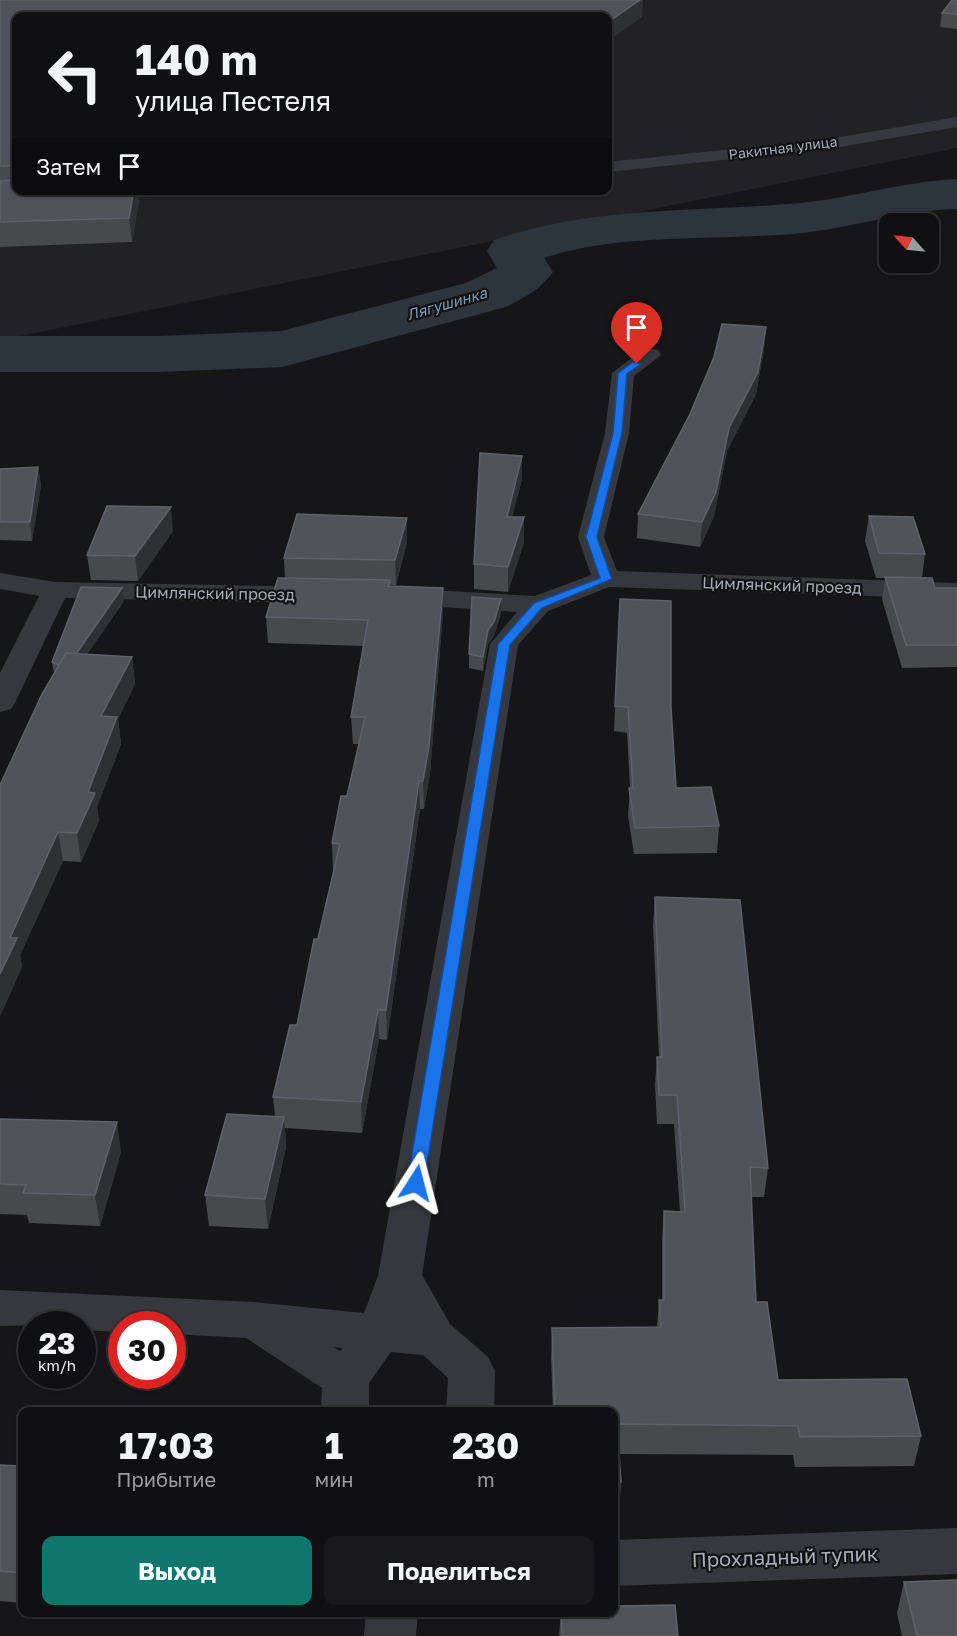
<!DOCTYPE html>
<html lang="ru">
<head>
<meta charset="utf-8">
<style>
	:root { --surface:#101012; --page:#19191b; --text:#f1f3f6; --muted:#9c9d9f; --line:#303032; --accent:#0f766e }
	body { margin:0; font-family:"Golos Text",sans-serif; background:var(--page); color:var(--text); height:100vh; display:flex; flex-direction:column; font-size:22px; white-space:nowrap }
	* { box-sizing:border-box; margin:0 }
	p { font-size:20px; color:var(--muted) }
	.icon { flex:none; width:33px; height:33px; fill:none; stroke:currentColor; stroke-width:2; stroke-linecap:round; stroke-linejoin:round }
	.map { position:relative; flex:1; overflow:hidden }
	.panel { position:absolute; left:18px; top:1407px; width:600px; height:210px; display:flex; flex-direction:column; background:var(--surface); border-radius:12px; box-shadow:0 2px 4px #0004,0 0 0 2px var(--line) }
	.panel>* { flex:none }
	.banner { position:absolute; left:12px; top:12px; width:600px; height:183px; border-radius:12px; box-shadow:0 2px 4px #0004,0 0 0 2px var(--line); background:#101012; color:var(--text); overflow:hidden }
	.needle { width:39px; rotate:297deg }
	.fabs { position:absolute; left:879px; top:213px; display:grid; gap:12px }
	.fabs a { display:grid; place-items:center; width:60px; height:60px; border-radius:12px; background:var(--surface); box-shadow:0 2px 4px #0004,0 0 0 2px var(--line); font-size:30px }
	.speed { position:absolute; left:18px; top:1311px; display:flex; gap:12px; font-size:30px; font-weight:700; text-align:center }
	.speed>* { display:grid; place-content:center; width:78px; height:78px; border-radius:50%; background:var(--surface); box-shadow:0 2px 4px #0004,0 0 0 2px var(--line); line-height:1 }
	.speed small { font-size:15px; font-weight:400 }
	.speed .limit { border:9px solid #d22; background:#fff; color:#111 }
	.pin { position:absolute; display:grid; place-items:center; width:51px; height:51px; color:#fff; margin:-62px -26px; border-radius:50% 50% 50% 0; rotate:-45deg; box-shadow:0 0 6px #0007 }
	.pin .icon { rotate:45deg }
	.me { position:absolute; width:66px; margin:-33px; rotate:9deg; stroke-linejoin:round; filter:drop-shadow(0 0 4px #0008) }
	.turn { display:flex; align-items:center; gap:21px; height:126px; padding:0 24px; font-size:27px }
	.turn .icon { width:78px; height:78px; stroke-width:2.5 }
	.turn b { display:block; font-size:42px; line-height:51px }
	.then { display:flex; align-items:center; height:57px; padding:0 24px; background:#0003; gap:12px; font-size:22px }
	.eta { display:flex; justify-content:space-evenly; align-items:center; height:102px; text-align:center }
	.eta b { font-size:36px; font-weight:700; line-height:42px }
	.cta { display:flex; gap:12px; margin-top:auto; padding:12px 24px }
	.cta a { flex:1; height:69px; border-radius:12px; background:var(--accent); color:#fff; font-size:24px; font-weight:700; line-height:69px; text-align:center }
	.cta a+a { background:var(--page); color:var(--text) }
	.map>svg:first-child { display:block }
	.built { fill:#222225; fill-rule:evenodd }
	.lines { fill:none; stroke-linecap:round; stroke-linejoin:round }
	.river { fill:#2c353c; fill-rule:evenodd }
	.minor { fill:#37383d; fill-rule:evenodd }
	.wall { fill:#47494d }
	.shaded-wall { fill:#2f3033 }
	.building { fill:#525359; stroke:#5f6168; stroke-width:1.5 }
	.route { fill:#1a73e8; stroke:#114b97; stroke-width:1.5 }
	.labels { text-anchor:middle; stroke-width:4.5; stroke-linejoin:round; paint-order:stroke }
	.far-street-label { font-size:14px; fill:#a8adb8; stroke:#111113 }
	.far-water-label { font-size:15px; font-style:italic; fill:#7f9bb3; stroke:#111113 }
	.street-label { font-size:16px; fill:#a8adb8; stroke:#111113 }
	.near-street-label { font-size:20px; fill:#a8adb8; stroke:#111113 }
</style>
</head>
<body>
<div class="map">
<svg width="957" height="1636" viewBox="0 0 957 1636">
	<rect width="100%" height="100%" fill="#161618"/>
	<path class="built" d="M0,0H957V148L0,340ZM16,16H608V190H16Z"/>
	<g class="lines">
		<path class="river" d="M957,179V209C905,210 855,227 803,233C722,241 619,232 544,258L553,272C540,290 525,297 506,307L282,367L159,372H0V336H159L281,331L466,283L497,268L487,251L494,240C599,205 693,213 800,203C853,198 904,181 957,179Z"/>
		<g class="minor">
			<polygon points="957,117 957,127 828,149 608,172 608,162 828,139"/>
			<polygon points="86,190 220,190 211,195 93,199 87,198 84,194"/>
			<path d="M650,348L658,350L661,355L634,376L629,433L604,537L617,571L957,583V599L609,587L548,611L518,645L422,1275L450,1324L488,1357L495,1371L494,1412H446L448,1378L423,1355L391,1352L369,1383V1412H321L322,1388L246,1338L172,1334V1324H122V1332L82,1330V1324L0,1326V1290L254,1302L364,1313L378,1276L490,644L517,612L397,604L387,602L383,596L387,590L397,588L535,596L591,575L578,537L605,433L612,373L642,350ZM333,1347L343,1348L340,1351Z"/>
			<polygon points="0,573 55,582 318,587 328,589 332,595 328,601 318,603 65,598 15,703 11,709 0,712 0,673 39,596 0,589"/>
			<polygon points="957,1528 957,1574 614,1586 614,1540"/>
			<polygon points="366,1612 418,1612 416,1636 364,1636"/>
		</g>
	</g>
	<g class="wall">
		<polygon points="0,0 642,17 16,16 16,190 139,200 132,242 0,247"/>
		<polygon points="957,0 957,29 940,27 942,13"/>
		<polygon points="766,327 764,349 756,394 727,451 714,516 700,547 637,538 638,514"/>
		<polygon points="522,456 522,479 512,517 524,517 524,542 508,592 474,589 474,564"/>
		<polygon points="38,467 41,485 32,541 0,540 0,469"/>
		<polygon points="869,516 925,554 922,578 935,588 957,588 957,667 902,668 882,599 885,578 876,578 865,541"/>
		<polygon points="407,518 407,542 396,585 390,585 390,586 443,588 443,613 430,773 424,809 420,809 387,1040 379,1039 362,1133 285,1128 286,1147 268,1229 209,1226 205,1195 275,1116 273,1097 297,1025 333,872 332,843 347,796 359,744 353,744 351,717 363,646 268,643 266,617 285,579 284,558"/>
		<polygon points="173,531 138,581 91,580 87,555"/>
		<polygon points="620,599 671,707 676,788 719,826 717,853 634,854 628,815 630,788 627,733 614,731"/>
		<polygon points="124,601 87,654 132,657 135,684 118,719 121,744 97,807 99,821 81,862 63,861 20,955 22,967 0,1016 54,673 52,662"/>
		<polygon points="501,613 494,636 488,644 483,671 469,668 469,654"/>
		<polygon points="655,897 768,1168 764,1197 751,1197 756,1302 778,1380 921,1436 914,1466 795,1467 793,1455 619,1454 621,1482 619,1511 614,1511 614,1412 553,1412 551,1358 552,1328 657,1327 659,1300 662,1300 662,1241 664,1211 680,1212 674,1124 657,1124 655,1085 657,1057 659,1057 653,925"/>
		<polygon points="0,1119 121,1152 100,1226 29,1223 27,1215 0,1214"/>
		<polygon points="0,1465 22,1466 22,1603 0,1601"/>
		<polygon points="904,1582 957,1636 902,1636 897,1613"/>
		<polygon points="561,1612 614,1612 678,1636 559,1636"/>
	</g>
	<g class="shaded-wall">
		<polygon points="640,0 643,0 642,17 608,41 608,22"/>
		<polygon points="134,190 138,190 139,200 132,242 129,218"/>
		<polygon points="766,327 764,349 756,394 727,451 714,516 700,547 702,522 729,428"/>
		<polygon points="522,456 522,479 506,541 507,517"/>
		<polygon points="38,467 41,485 32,541 30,522"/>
		<polygon points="171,507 173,531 138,581 135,556"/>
		<polygon points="524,517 524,542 508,592 508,567"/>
		<polygon points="407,518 407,542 396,585 395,560"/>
		<polygon points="122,588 124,601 67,683 65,669"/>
		<polygon points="443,588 443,613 430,773 424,809 423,781"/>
		<polygon points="501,599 501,613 494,636 488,644 483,671 483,657 488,630"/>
		<polygon points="132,657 135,684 118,719 121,744 97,807 99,821 81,862 77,833 88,792 101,716"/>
		<polygon points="419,781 420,809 387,1040 386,1010"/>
		<polygon points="58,832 63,861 20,955 22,967 0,1016 0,974 10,938"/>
		<polygon points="378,1010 379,1039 362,1133 361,1102"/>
		<polygon points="284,1117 286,1147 268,1229 265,1199"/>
		<polygon points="117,1122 121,1152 100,1226 95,1195"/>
	</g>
	<g class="building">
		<polygon points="0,0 640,0 608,22 608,16 16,16 16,166 0,166"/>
		<polygon points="952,0 957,0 957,14 942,13"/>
		<polygon points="16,180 16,190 134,190 129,218 0,222 0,181"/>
		<polygon points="722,324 766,327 758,372 729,428 716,492 702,522 638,514 690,414 714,357"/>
		<polygon points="480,453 522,456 507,517 524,517 508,567 474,564"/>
		<polygon points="38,467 30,522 0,522 0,469"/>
		<polygon points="107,506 171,507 135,556 87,555"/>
		<polygon points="297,514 407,518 395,560 284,558"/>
		<polygon points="869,516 913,517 925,554 879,553"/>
		<polygon points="885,577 932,578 935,588 957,588 957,645 906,645"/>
		<polygon points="278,578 390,580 388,586 443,588 429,746 423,781 419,781 386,1010 378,1010 361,1102 273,1097 290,1025 297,1025 314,939 318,939 340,844 332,843 341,796 347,796 365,717 351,717 368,620 266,617"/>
		<polygon points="81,587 122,588 76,654 66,653 59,665 52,662"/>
		<polygon points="472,597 501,599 494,622 488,630 483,657 469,654"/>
		<polygon points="620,599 671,601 671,707 676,788 711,787 719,826 635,828 629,788 633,788 628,707 615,706"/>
		<polygon points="66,653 132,657 101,716 117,717 88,792 95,793 77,833 58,832 10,938 17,938 0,974 0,785 42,694"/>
		<polygon points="655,897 740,900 768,1168 750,1167 756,1302 767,1302 778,1380 907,1379 921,1436 800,1437 798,1426 617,1424 621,1482 614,1482 614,1412 555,1412 552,1328 661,1327 659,1300 664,1300 664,1211 685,1212 677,1095 659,1095 657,1057 662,1057"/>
		<polygon points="227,1114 284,1117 265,1199 205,1195"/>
		<polygon points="0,1119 117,1122 95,1195 23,1193 26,1185 0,1184"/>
		<polygon points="0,1465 22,1466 22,1573 0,1571"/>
		<polygon points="957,1580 957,1636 917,1636 904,1582"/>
		<polygon points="675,1605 678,1636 562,1636 561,1612 614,1612 614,1606"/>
	</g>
	<polygon class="route" points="633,362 641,364 627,374 622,433 597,537 612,579 542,608 510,645 424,1183 422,1187 409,1187 407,1183 498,644 534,603 600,578 586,537 613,433 618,373"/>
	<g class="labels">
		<g class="far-street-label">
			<text transform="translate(783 148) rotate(-7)" y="5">Ракитная улица</text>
		</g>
		<g class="far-water-label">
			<text transform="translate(447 304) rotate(-16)" y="5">Лягушинка</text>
		</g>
		<g class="street-label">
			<text transform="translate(782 585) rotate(2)" y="6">Цимлянский проезд</text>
			<text transform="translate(215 593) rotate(1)" y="6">Цимлянский проезд</text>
		</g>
		<g class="near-street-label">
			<text transform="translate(785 1557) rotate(-2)" y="7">Прохладный тупик</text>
		</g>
	</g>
</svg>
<div class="fabs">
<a><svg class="needle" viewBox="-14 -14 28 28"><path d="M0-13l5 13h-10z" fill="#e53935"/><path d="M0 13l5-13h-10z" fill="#9c9d9f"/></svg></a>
</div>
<div class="speed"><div>23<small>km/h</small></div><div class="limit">30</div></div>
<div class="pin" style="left:637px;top:364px;background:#d93025"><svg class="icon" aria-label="arrive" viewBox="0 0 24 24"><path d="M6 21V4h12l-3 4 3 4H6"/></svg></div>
<svg class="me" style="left:416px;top:1183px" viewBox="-20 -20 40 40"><path d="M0-17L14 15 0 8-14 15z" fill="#1a73e8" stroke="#fff" stroke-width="4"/></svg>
<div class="banner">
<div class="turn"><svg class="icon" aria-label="left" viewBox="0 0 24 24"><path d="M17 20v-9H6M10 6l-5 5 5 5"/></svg><div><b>140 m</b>улица Пестеля</div></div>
<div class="then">Затем<svg class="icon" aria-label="arrive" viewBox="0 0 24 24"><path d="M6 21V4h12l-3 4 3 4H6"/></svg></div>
</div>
<section class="panel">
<div class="eta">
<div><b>17:03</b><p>Прибытие</p></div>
<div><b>1</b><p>мин</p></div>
<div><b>230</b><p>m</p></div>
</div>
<div class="cta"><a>Выход</a><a>Поделиться</a></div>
</section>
</div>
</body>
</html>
